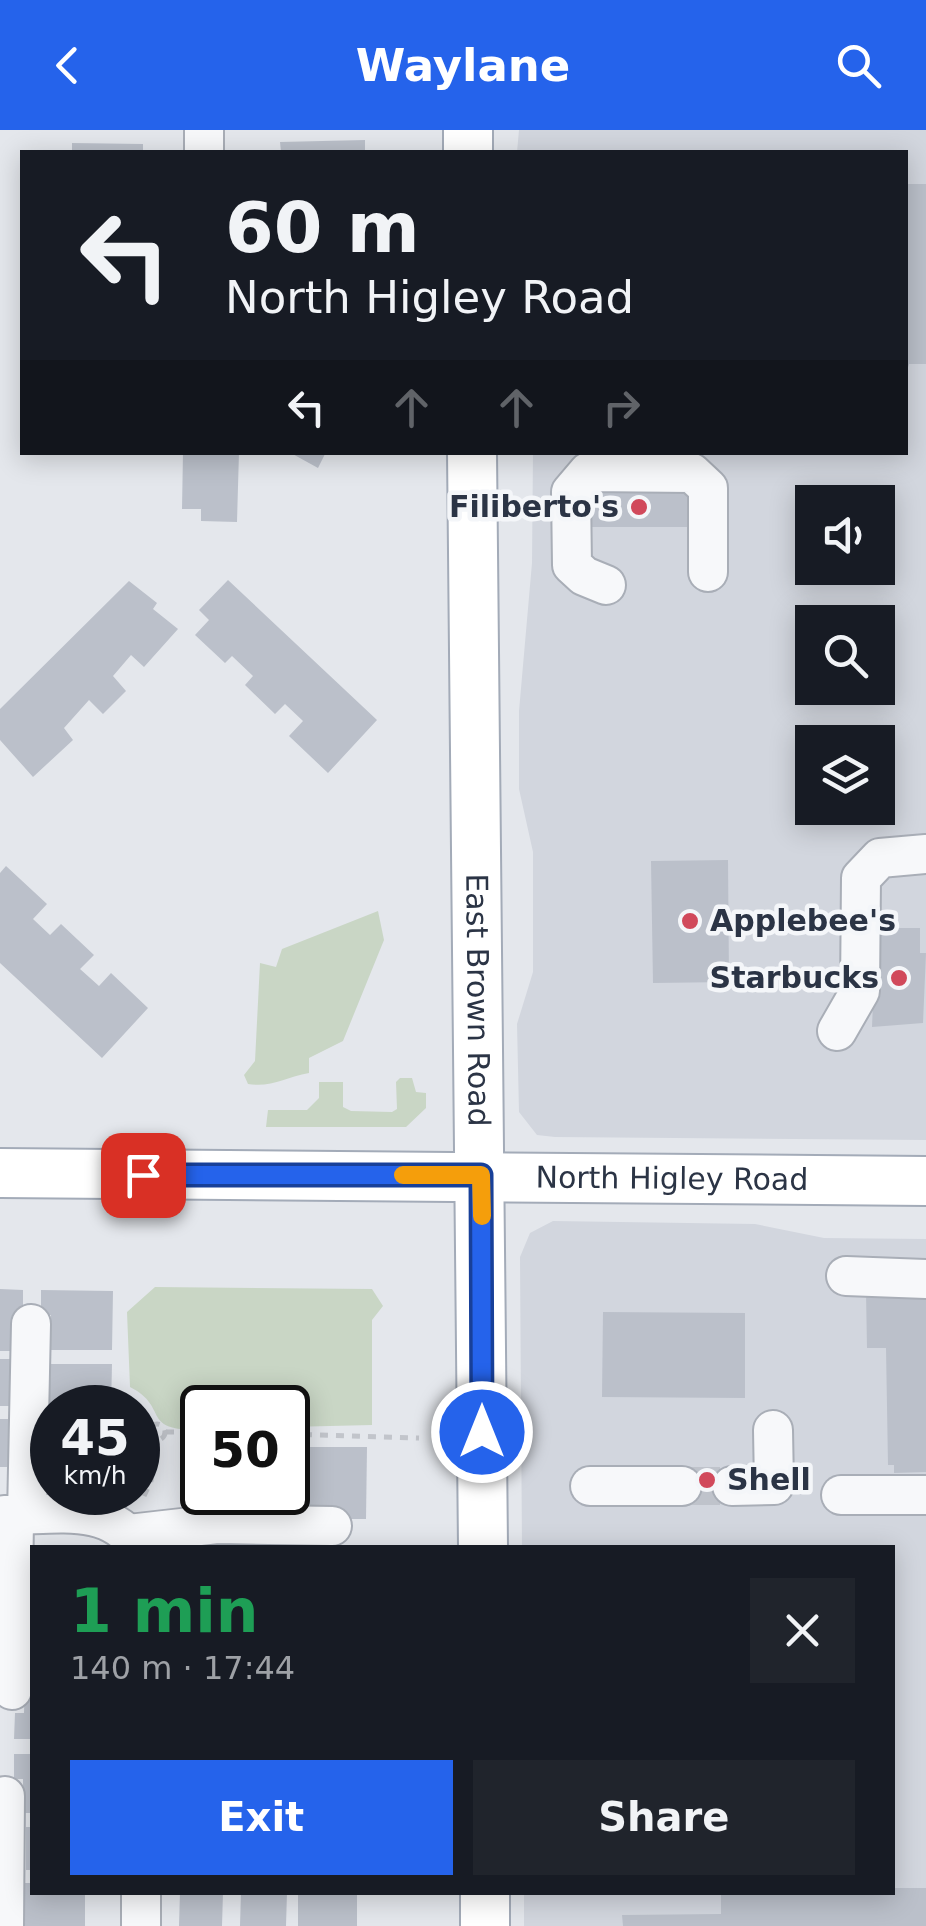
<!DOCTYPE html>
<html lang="en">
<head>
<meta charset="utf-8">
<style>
	:root { --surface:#171b24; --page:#20242c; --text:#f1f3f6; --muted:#9ea1a6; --accent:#2563eb }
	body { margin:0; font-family:"DejaVu Sans",sans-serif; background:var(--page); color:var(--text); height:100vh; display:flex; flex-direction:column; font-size:38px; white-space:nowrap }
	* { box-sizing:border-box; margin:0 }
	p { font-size:32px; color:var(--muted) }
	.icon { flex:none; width:55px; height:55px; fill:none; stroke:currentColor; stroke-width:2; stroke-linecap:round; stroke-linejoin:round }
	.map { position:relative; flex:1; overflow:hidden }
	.sheet { position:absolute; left:30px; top:1415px; width:865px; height:350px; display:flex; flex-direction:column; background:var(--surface); border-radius:0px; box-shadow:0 5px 25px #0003 }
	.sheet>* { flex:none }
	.hud { position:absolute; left:20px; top:20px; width:888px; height:305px; border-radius:0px; box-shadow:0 5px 25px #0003; background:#171b24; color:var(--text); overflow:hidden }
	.tools { position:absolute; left:795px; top:355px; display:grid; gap:20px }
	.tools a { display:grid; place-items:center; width:100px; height:100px; border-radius:0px; background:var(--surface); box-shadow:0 5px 25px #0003; font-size:50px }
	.speed { position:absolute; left:30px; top:1255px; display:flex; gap:20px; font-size:50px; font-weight:700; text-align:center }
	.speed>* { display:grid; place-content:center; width:130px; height:130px; border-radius:50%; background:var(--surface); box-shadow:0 5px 25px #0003; line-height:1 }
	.speed small { font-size:25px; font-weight:400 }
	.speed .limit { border:5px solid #111; border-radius:15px; background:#fff; color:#111 }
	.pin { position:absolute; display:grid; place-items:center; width:85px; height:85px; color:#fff; margin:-42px; border-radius:20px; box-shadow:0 5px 15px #0006 }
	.me { position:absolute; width:110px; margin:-55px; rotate:0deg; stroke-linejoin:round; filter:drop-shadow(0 0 8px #0008) }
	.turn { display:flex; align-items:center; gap:35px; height:210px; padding:0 40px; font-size:45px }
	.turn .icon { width:130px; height:130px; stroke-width:2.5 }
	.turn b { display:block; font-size:70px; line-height:85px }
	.lanes { display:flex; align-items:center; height:95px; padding:0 40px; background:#0003; justify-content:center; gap:50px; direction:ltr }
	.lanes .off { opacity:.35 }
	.round { display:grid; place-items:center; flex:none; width:105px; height:105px; border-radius:0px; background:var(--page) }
	.summary { display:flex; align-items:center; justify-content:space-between; height:170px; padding:0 40px }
	h1 { font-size:60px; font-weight:800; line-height:75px; color:#1e9e55 }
	.cta { display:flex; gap:20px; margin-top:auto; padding:20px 40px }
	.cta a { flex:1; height:115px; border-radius:0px; background:var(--accent); color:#fff; font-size:40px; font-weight:800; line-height:115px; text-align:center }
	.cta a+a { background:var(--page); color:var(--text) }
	header { display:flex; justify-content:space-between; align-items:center; height:130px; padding:0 40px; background:var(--accent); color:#fff; font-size:45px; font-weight:800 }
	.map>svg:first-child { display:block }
	.built { fill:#d2d6de; fill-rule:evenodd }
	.green { fill:#c9d6c5 }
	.building { fill:#bbc0ca }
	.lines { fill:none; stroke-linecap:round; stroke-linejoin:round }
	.minor-tunnel { stroke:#bfc3cb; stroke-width:38; stroke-dasharray:38 19; stroke-linecap:butt }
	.minor-casing { stroke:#a9aeb7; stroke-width:42 }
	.major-casing { stroke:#a3abb8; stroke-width:52 }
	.path { stroke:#c2c5cb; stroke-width:5; stroke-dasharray:8 8; stroke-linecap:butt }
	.minor { stroke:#f7f8fa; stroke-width:38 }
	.major { stroke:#fff; stroke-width:48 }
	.route-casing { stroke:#184099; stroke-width:25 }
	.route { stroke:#2563eb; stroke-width:18 }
	.slow { stroke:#f59e0b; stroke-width:18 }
	.poi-dot { fill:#d1495b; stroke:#f4f6f9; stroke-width:4 }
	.labels { text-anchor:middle; stroke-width:9; stroke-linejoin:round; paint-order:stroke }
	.poi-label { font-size:30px; font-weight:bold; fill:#2b3445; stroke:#f4f6f9; text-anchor:end }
	.street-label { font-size:30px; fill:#2b3445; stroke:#f4f6f9 }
</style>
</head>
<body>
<header><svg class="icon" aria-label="back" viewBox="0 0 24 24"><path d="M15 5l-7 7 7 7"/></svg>Waylane<svg class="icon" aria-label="search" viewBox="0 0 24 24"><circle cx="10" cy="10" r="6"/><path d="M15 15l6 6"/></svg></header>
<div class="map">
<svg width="926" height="1796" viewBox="0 0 926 1796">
	<rect width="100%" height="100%" fill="#e4e7ec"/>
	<g class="built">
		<path d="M519,0H926V1010L555,1007L537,1005L519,982L517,894L533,842V722L519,659V581L532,433L533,323L905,322V22H517ZM812,372H878V438H812ZM812,492H878V558H812ZM812,612H878V678H812Z"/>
		<polygon points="553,1091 755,1094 824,1108 926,1109 926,1796 524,1796 524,1763 892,1762 892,1418 522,1418 520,1127 530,1103"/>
	</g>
	<g class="green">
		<path d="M378,781L384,810L343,911L309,928V943C286,947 271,958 248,954L244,945L255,931L260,833L276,837L282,819Z"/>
		<polygon points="400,948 412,948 416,962 426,963 426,978 406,997 266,997 268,980 307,980 319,968 319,952 343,952 343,977 351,981 392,982 397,979 396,952"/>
		<path d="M155,1157L372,1159L383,1176L372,1190V1295L288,1297V1278H202V1300C138,1301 171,1278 130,1257L127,1182Z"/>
	</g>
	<g class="building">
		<polygon points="365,10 365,22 281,22 280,12"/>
		<polygon points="72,13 143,14 143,22 72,22"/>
		<polygon points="905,54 926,54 926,234 909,234 906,244"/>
		<polygon points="183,322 239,322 237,392 201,391 201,379 182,379"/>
		<polygon points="289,322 326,322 318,338"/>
		<rect x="590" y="357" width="97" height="40"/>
		<polygon points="228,450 377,590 328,643 289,606 303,591 285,574 275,584 245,555 253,546 232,526 225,533 195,505 209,490 199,480"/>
		<polygon points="129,451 157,473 153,479 178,499 144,537 131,525 113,546 126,561 103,584 89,570 64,598 73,610 33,647 0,610 0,579"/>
		<polygon points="728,730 729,852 653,853 651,731"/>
		<polygon points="6,736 47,774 33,789 50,805 61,794 94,825 80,839 99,856 111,843 148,878 102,928 0,833 0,743"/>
		<polygon points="865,798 920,798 920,823 926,823 923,893 872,897 874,847"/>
		<polygon points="0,1159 23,1160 23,1185 15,1185 14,1221 0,1221"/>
		<polygon points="41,1160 113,1161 112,1220 51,1220 51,1185 41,1185"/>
		<polygon points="866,1162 926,1166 926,1342 894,1343 894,1335 888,1335 886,1218 867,1218"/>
		<polygon points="603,1182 745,1183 745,1268 602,1267"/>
		<rect x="0" y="1229" width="13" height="47"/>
		<polygon points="50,1234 112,1234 111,1278 49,1277"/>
		<polygon points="0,1289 13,1289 12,1337 0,1337"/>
		<polygon points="182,1314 202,1314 202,1362 230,1362 230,1376 181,1376"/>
		<polygon points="303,1317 367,1317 366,1389 334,1389 303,1379"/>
		<rect x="682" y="1343" width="50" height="23"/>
		<polygon points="246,1362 287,1362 286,1376 246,1375"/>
		<polygon points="25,1547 32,1548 32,1609 14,1609 15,1583 24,1583"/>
		<polygon points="14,1624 32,1624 32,1683 23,1683 23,1649 14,1649"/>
		<rect x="26" y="1697" width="6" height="43"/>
		<polygon points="24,1753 32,1753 32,1762 85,1762 85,1796 23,1796"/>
		<polygon points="892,1758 926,1758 926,1796 623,1796 622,1785 721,1784 721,1762 892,1762"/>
		<polygon points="180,1762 223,1762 222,1796 179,1796"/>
		<polygon points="241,1762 287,1762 286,1796 240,1796"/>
		<rect x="298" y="1762" width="59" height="34"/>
	</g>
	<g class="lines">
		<polyline class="minor-tunnel" points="682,1356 732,1356"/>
		<g class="minor-casing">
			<g id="minor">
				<polyline points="204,0 204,22"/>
				<polyline points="606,455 584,446 572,435 571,362 588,342 692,343 708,358 708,442"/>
				<polyline points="837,901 860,861 861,748 880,728 926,724"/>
				<polyline points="846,1146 926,1149"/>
				<polyline points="590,1356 682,1356"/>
				<polyline points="732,1356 774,1355 773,1300"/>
				<polyline points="841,1365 926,1365"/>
				<path d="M4,1385C51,1386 111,1371 138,1418"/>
				<polyline points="27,1385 31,1194"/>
				<polyline points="129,1404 217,1394 332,1396"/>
				<polyline points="12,1560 14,1385"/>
				<polyline points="4,1796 5,1666"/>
				<polyline points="141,1796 141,1762"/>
			</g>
		</g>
		<g class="major-casing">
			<g id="major">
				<polyline points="468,0 468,22"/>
				<path id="s1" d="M472,322L483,1418"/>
				<path id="s2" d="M0,1043L926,1051"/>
				<polyline points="485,1762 485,1796"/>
			</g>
		</g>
		<g class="path">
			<circle cx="157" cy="1302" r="8"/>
			<polyline points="166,1302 202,1302"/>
			<polyline points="288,1304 419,1308"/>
			<polyline points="144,1366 151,1351 157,1310"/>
		</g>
		<use href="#minor" class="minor"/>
		<use href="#major" class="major"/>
	</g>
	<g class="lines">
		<g class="route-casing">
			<polyline id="route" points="143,1045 481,1045 482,1302"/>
		</g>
		<use href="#route" class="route"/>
		<polyline class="slow" points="403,1045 481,1045 482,1086"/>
	</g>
	<g class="poi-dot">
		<circle cx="639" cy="377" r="10"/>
		<circle cx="690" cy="791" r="10"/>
		<circle cx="899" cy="848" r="10"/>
		<circle cx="707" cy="1350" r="10"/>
	</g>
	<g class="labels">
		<g class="poi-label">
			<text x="619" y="387">Filiberto's</text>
			<text x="710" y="801" text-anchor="start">Applebee's</text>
			<text x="879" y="858">Starbucks</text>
			<text x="727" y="1360" text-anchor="start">Shell</text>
		</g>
		<g class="street-label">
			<text dy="10" stroke="none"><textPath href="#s1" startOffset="548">East Brown Road</textPath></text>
			<text dy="10" stroke="none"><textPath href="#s2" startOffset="672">North Higley Road</textPath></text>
		</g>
	</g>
</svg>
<div class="tools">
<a><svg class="icon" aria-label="sound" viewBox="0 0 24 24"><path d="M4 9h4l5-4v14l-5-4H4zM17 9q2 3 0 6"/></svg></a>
<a><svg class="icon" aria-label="search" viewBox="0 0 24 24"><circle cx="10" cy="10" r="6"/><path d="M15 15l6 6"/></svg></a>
<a><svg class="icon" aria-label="layers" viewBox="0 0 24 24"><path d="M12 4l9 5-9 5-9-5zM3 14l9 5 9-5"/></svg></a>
</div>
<div class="speed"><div>45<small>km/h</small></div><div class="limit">50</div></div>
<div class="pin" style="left:143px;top:1045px;background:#d93025"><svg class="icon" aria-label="arrive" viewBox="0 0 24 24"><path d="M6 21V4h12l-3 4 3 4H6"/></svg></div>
<svg class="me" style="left:482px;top:1302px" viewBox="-20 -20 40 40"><circle r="17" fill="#2563eb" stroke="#fff" stroke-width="3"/><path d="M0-11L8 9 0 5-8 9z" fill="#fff"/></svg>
<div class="hud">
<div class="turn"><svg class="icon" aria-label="left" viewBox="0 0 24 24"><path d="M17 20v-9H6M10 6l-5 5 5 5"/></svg><div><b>60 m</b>North Higley Road</div></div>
<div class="lanes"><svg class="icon" aria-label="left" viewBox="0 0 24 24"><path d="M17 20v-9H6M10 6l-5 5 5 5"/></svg><svg class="icon off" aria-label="ahead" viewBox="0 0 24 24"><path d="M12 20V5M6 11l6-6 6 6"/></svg><svg class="icon off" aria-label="ahead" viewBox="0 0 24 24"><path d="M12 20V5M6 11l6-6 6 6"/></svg><svg class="icon off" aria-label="right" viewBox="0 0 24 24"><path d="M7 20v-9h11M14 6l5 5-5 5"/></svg></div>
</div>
<section class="sheet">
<div class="summary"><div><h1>1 min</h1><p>140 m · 17:44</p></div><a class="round"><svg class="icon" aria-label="close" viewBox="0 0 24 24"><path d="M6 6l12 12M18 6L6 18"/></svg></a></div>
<div class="cta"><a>Exit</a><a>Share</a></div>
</section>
</div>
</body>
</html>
